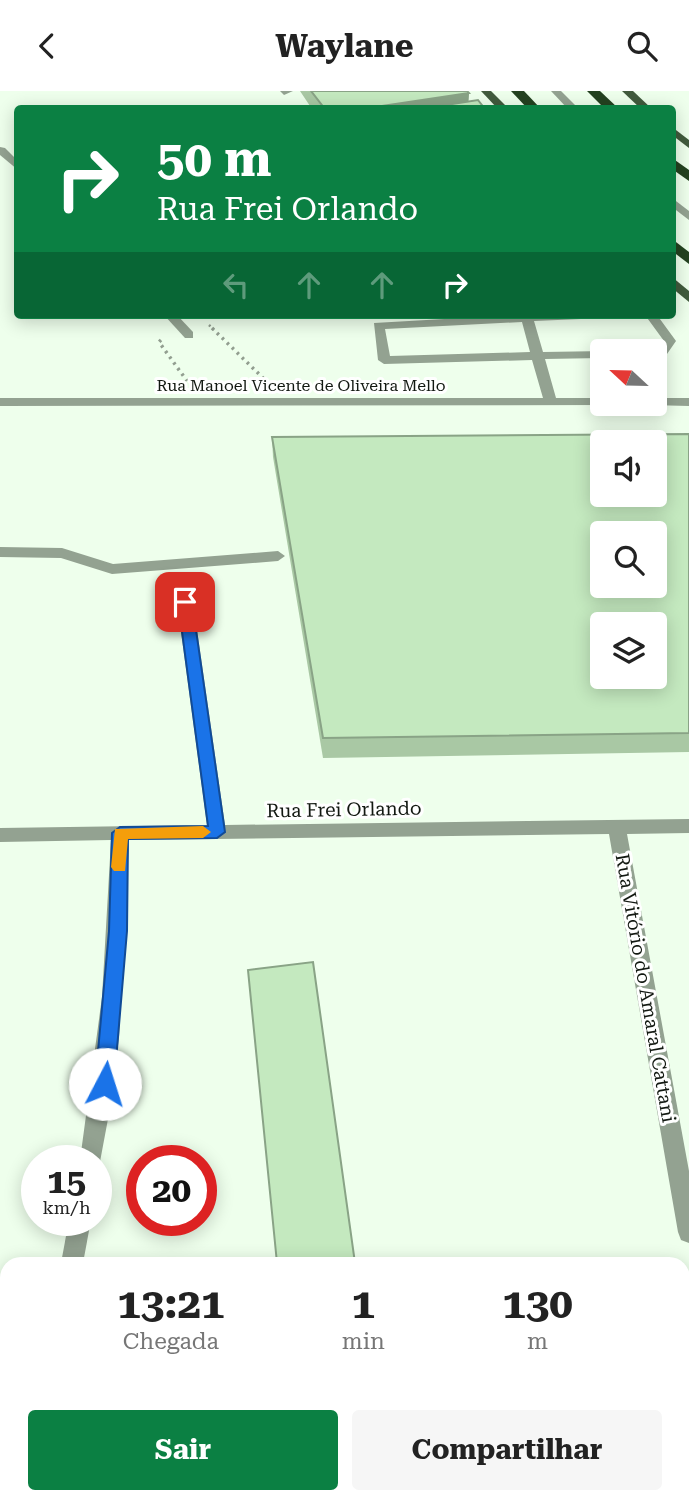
<!DOCTYPE html>
<html lang="pt">
<head>
<meta charset="utf-8">
<style>
	:root { --surface:#fff; --page:#f6f6f6; --text:#222; --muted:#767676; --accent:#0b8043 }
	body { margin:0; font-family:"Roboto Serif",serif; background:var(--page); color:var(--text); height:100vh; display:flex; flex-direction:column; font-size:26px; white-space:nowrap }
	* { box-sizing:border-box; margin:0 }
	p { font-size:23px; color:var(--muted) }
	.icon { flex:none; width:38px; height:38px; fill:none; stroke:currentColor; stroke-width:2; stroke-linecap:round; stroke-linejoin:round }
	.map { position:relative; flex:1; overflow:hidden }
	.panel { position:absolute; left:0px; top:1166px; width:690px; height:247px; display:flex; flex-direction:column; background:var(--surface); border-radius:21px 21px 0 0; box-shadow:0 4px 18px #0003 }
	.panel>* { flex:none }
	.top-card { position:absolute; left:14px; top:14px; width:662px; height:214px; border-radius:7px; box-shadow:0 4px 18px #0003; background:#0b8043; color:#fff; overflow:hidden }
	.needle { width:46px; rotate:292deg }
	.fabs { position:absolute; left:590px; top:248px; display:grid; gap:14px }
	.fabs a { display:grid; place-items:center; width:77px; height:77px; border-radius:7px; background:var(--surface); box-shadow:0 4px 18px #0003; font-size:35px }
	.speed { position:absolute; left:21px; top:1054px; display:flex; gap:14px; font-size:35px; font-weight:700; text-align:center }
	.speed>* { display:grid; place-content:center; width:91px; height:91px; border-radius:50%; background:var(--surface); box-shadow:0 4px 18px #0003; line-height:1 }
	.speed small { font-size:18px; font-weight:400 }
	.speed .limit { border:10px solid #d22; background:#fff; color:#111 }
	.pin { position:absolute; display:grid; place-items:center; width:60px; height:60px; color:#fff; margin:-30px; border-radius:14px; box-shadow:0 4px 10px #0006 }
	.me { position:absolute; width:77px; margin:-38px; rotate:5deg; stroke-linejoin:round; filter:drop-shadow(0 0 5px #0008) }
	.turn { display:flex; align-items:center; gap:24px; height:147px; padding:0 28px; font-size:32px }
	.turn .icon { width:91px; height:91px; stroke-width:2.5 }
	.turn b { display:block; font-size:49px; line-height:60px }
	.lanes { display:flex; align-items:center; height:66px; padding:0 28px; background:#0003; justify-content:center; gap:35px; direction:ltr }
	.lanes .off { opacity:.35 }
	.eta { display:flex; justify-content:space-evenly; align-items:center; height:119px; text-align:center }
	.eta b { font-size:42px; font-weight:700; line-height:49px }
	.primary-button { display:flex; gap:14px; margin-top:auto; padding:14px 28px }
	.primary-button a { flex:1; height:80px; border-radius:7px; background:var(--accent); color:#fff; font-size:28px; font-weight:700; line-height:80px; text-align:center }
	.primary-button a+a { background:var(--page); color:var(--text) }
	header { display:flex; justify-content:space-between; align-items:center; height:91px; padding:0 28px; background:var(--surface); font-size:32px; font-weight:700 }
	.map>svg:first-child { display:block }
	.lines { fill:none; stroke-linecap:round; stroke-linejoin:round }
	.path-far1 { stroke:#929e90; stroke-width:2.5; stroke-dasharray:2 3.5; stroke-linecap:butt }
	.path { stroke:#929e90; stroke-width:3.5; stroke-dasharray:2.5 4.5; stroke-linecap:butt }
	.minor { fill:#93a291; fill-rule:evenodd }
	.major { fill:#415b3d; fill-rule:evenodd }
	.highway { fill:#244220; fill-rule:evenodd }
	.wall { fill:#a9c8a4 }
	.shaded-wall { fill:#89a386 }
	.building { fill:#c4e9bf; stroke:#89a386; stroke-width:2; fill-rule:evenodd }
	.route { fill:#1a73e8; stroke:#114b97; stroke-width:2 }
	.slow { fill:#f59e0b }
	.labels { text-anchor:middle; stroke-width:6; stroke-linejoin:round; paint-order:stroke }
	.far-street-label { font-size:16px; fill:#121811; stroke:#fff }
	.street-label { font-size:19px; fill:#121811; stroke:#fff }
</style>
</head>
<body>
<header><svg class="icon" aria-label="back" viewBox="0 0 24 24"><path d="M15 5l-7 7 7 7"/></svg>Waylane<svg class="icon" aria-label="search" viewBox="0 0 24 24"><circle cx="10" cy="10" r="6"/><path d="M15 15l6 6"/></svg></header>
<div class="map">
<svg width="689" height="1412" viewBox="0 0 689 1412">
	<rect width="100%" height="100%" fill="#eeffec"/>
	<g class="lines">
		<polyline class="path-far1" points="209,234 214,239"/>
		<g class="path">
			<polyline points="212,237 265,289"/>
			<polyline points="161,249 159,251 187,290"/>
		</g>
		<g class="minor">
			<polygon points="280,0 293,0 284,4"/>
			<polygon points="551,0 561,0 579,18 568,18"/>
			<polygon points="0,56 5,57 18,70 18,79 0,64"/>
			<polygon points="672,107 689,120 689,129 672,116"/>
			<polygon points="164,224 177,224 193,241 193,247 185,247"/>
			<path d="M513,224H587L581,228L534,230L543,261L606,260L602,261V267L545,268L556,307H602V313L607,314L0,315V307H543L532,269L384,273L378,269L374,232ZM522,231L530,261L390,265L385,238Z"/>
			<polygon points="645,224 657,224 676,250 667,263 654,265 654,261 648,261 659,257 664,250"/>
			<polygon points="654,307 689,307 689,315 649,314 654,313"/>
			<polygon points="0,456 62,457 113,473 278,460 285,465 278,470 112,483 61,467 0,466"/>
			<polygon points="185,506 193,511 225,734 689,728 689,742 627,743 689,1080 689,1152 681,1149 678,1141 609,743 129,749 119,947 108,1028 99,1076 96,1077 96,1069 80,1069 102,906 111,749 0,751 0,737 207,734 177,511"/>
			<polygon points="69,1129 91,1129 83,1172 61,1172"/>
			<polygon points="7,1343 7,1369 0,1372 0,1346"/>
			<polygon points="41,1405 67,1405 68,1412 42,1412"/>
		</g>
		<g class="major">
			<polygon points="481,0 491,0 509,18 498,18"/>
			<polygon points="622,0 633,0 652,18 641,18"/>
			<polygon points="672,36 689,49 689,57 672,44"/>
			<polygon points="672,186 689,200 689,211 672,197"/>
		</g>
		<g class="highway">
			<polygon points="511,0 524,0 541,18 528,18"/>
			<polygon points="587,0 600,0 619,18 605,18"/>
			<polygon points="672,67 689,79 689,90 672,78"/>
			<polygon points="672,148 689,161 689,173 672,160"/>
		</g>
	</g>
	<g class="wall">
		<polygon points="300,0 467,0 469,2 468,11 485,18 312,18"/>
		<polygon points="689,343 689,661 323,667 273,366 272,346"/>
		<polygon points="301,1405 357,1405 314,1412 301,1412"/>
	</g>
	<polygon class="shaded-wall" points="469,2 468,18 362,18"/>
	<g class="building">
		<polygon points="311,0 467,0 469,2 362,18 325,18"/>
		<polygon points="478,9 485,18 420,18"/>
		<path d="M689,343V642L323,647L272,346ZM602,352H654V404H602ZM602,443H654V495H602ZM602,534H654V586H602Z"/>
		<polygon points="313,871 355,1172 277,1172 248,879"/>
	</g>
	<polygon class="route" points="185,506 192,511 225,741 217,747 128,748 127,840 114,993 111,999 105,1002 98,999 95,993 109,840 112,742 120,736 208,735 178,511"/>
	<polygon class="slow" points="203,735 211,741 203,747 128,748 125,780 114,780 111,776 115,738"/>
	<g class="labels">
		<g class="far-street-label">
			<text x="301" y="300">Rua Manoel Vicente de Oliveira Mello</text>
		</g>
		<g class="street-label">
			<text transform="translate(344 718) rotate(-1)" y="7">Rua Frei Orlando</text>
			<text transform="translate(646 897) rotate(80)" y="7">Rua Vitório do Amaral Cattani</text>
		</g>
	</g>
</svg>
<div class="fabs">
<a><svg class="needle" viewBox="-14 -14 28 28"><path d="M0-13l5 13h-10z" fill="#e53935"/><path d="M0 13l5-13h-10z" fill="#767676"/></svg></a>
<a><svg class="icon" aria-label="sound" viewBox="0 0 24 24"><path d="M4 9h4l5-4v14l-5-4H4zM17 9q2 3 0 6"/></svg></a>
<a><svg class="icon" aria-label="search" viewBox="0 0 24 24"><circle cx="10" cy="10" r="6"/><path d="M15 15l6 6"/></svg></a>
<a><svg class="icon" aria-label="layers" viewBox="0 0 24 24"><path d="M12 4l9 5-9 5-9-5zM3 14l9 5 9-5"/></svg></a>
</div>
<div class="speed"><div>15<small>km/h</small></div><div class="limit">20</div></div>
<div class="pin" style="left:185px;top:511px;background:#d93025"><svg class="icon" aria-label="arrive" viewBox="0 0 24 24"><path d="M6 21V4h12l-3 4 3 4H6"/></svg></div>
<svg class="me" style="left:105px;top:993px" viewBox="-20 -20 40 40"><circle r="19" fill="#fff"/><path d="M0-13L10 11 0 6-10 11z" fill="#1a73e8"/></svg>
<div class="top-card">
<div class="turn"><svg class="icon" aria-label="right" viewBox="0 0 24 24"><path d="M7 20v-9h11M14 6l5 5-5 5"/></svg><div><b>50 m</b>Rua Frei Orlando</div></div>
<div class="lanes"><svg class="icon off" aria-label="left" viewBox="0 0 24 24"><path d="M17 20v-9H6M10 6l-5 5 5 5"/></svg><svg class="icon off" aria-label="ahead" viewBox="0 0 24 24"><path d="M12 20V5M6 11l6-6 6 6"/></svg><svg class="icon off" aria-label="ahead" viewBox="0 0 24 24"><path d="M12 20V5M6 11l6-6 6 6"/></svg><svg class="icon" aria-label="right" viewBox="0 0 24 24"><path d="M7 20v-9h11M14 6l5 5-5 5"/></svg></div>
</div>
<section class="panel">
<div class="eta">
<div><b>13:21</b><p>Chegada</p></div>
<div><b>1</b><p>min</p></div>
<div><b>130</b><p>m</p></div>
</div>
<div class="primary-button"><a>Sair</a><a>Compartilhar</a></div>
</section>
</div>
</body>
</html>
